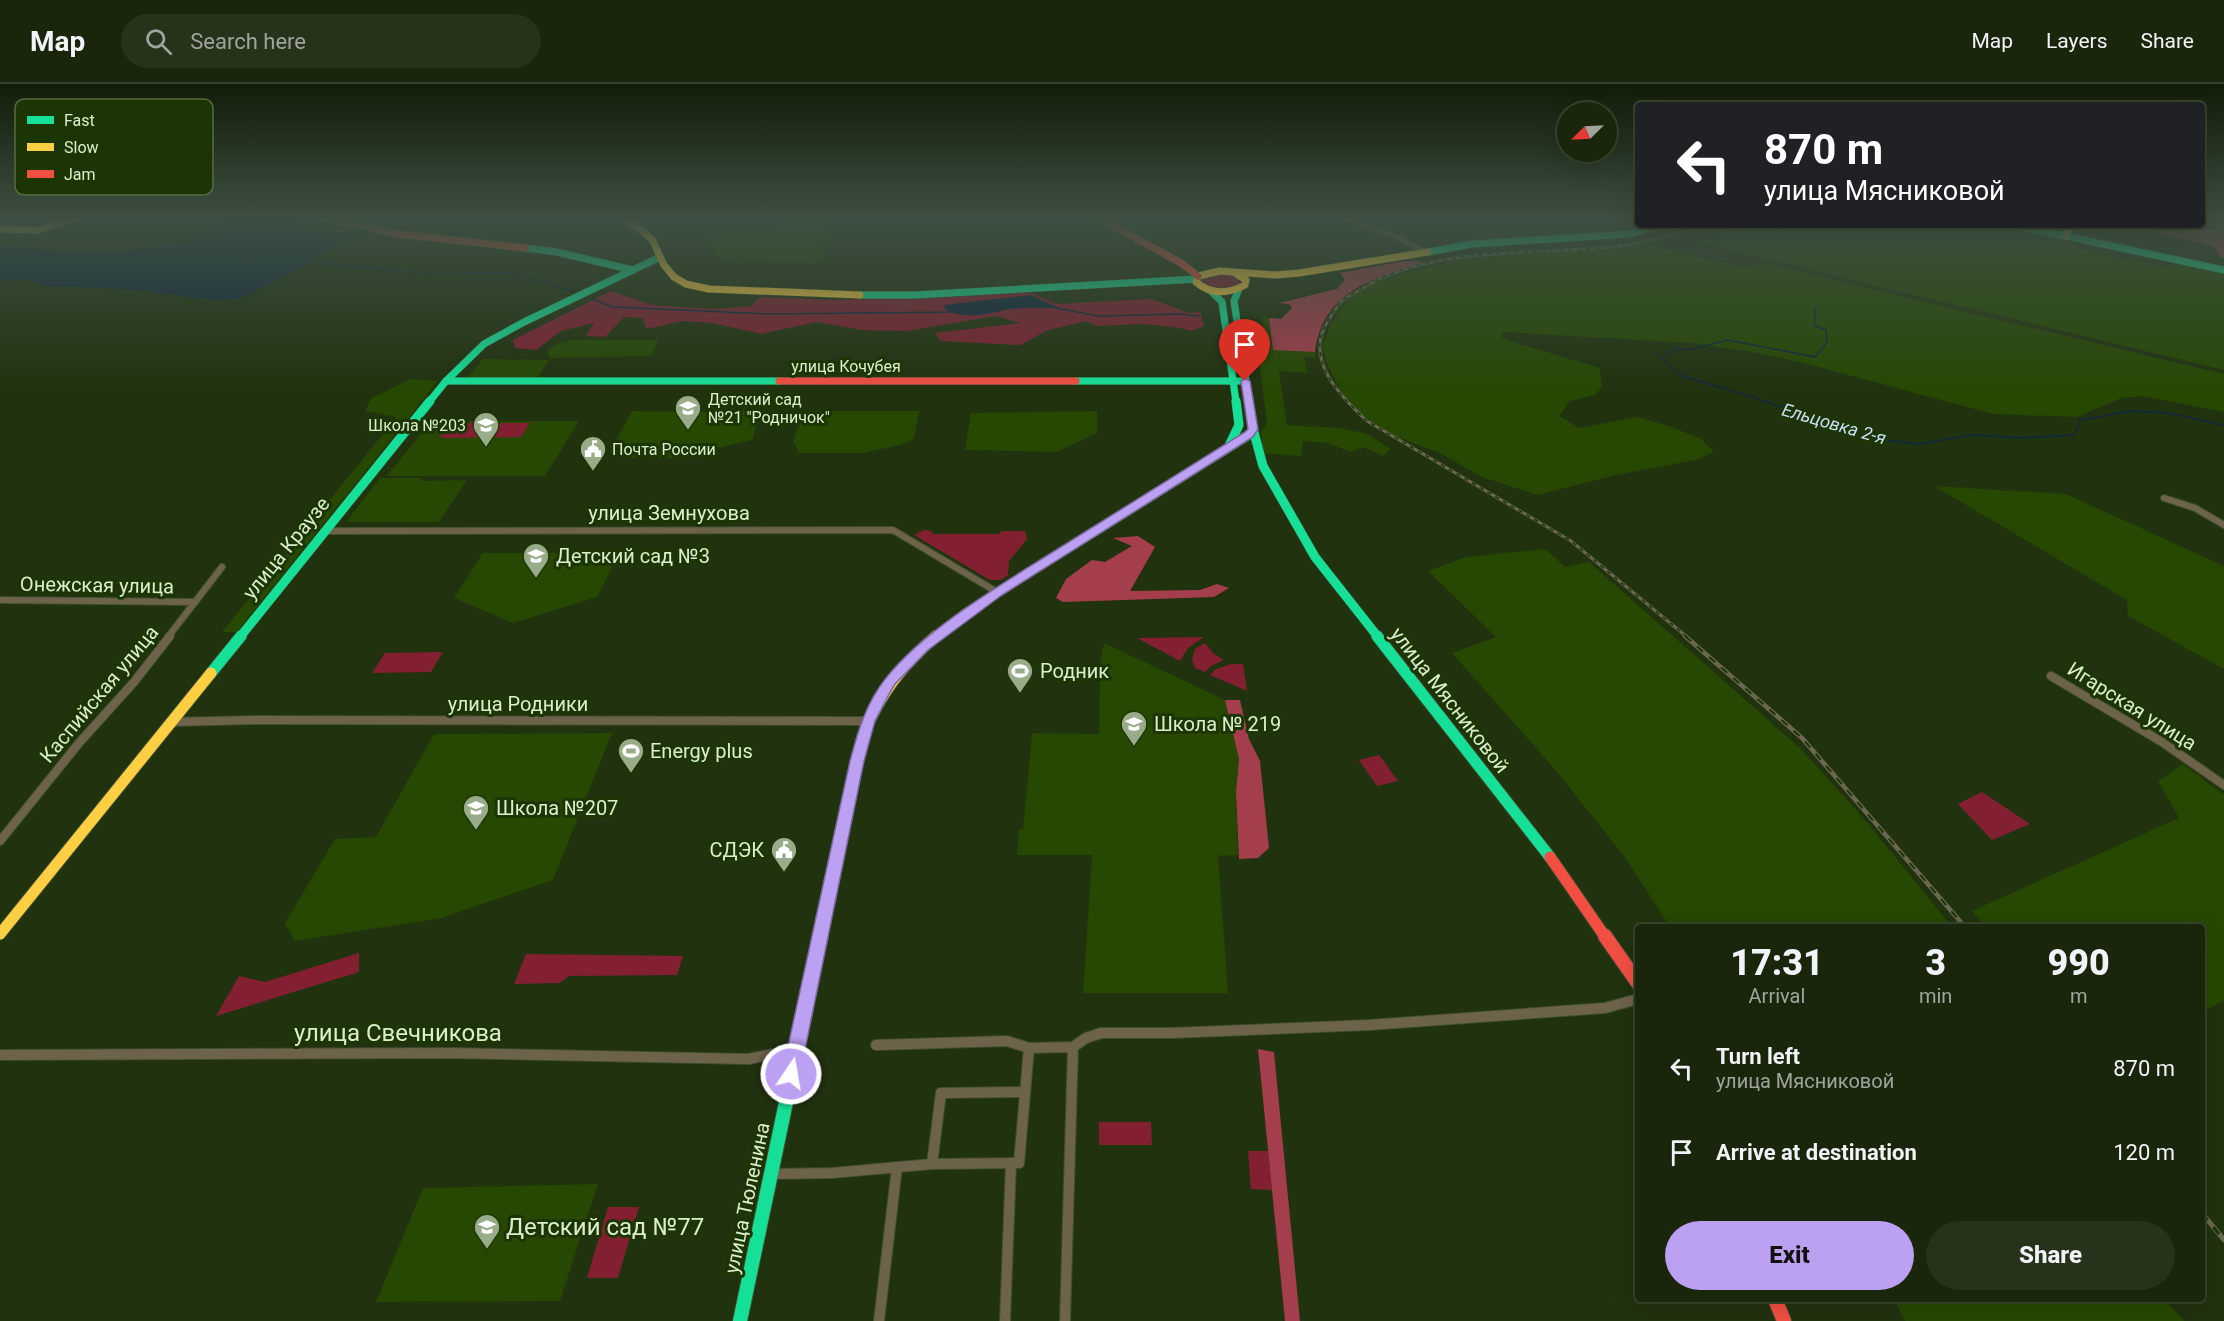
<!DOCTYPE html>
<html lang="en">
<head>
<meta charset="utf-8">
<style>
	:root { --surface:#19260b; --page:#263219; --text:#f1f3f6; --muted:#9fa59d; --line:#37432c; --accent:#bca0f2 }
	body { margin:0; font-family:Roboto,sans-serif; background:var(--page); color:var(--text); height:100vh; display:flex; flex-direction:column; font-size:22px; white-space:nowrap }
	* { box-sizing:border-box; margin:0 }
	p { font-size:20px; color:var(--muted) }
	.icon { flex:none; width:33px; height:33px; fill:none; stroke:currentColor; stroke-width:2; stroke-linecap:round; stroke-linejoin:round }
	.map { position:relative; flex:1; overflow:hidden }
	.side { position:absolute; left:1635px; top:840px; width:570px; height:378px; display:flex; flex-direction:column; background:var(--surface); border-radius:6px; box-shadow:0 6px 24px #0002,0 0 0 2px var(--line) }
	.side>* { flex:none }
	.banner { position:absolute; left:1635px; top:18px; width:570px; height:126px; border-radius:6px; box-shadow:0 6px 24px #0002,0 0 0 2px var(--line); background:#202124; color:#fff; overflow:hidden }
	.needle { width:39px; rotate:246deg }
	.tools { position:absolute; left:1557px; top:18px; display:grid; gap:12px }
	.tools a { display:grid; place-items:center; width:60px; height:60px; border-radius:50%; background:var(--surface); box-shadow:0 6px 24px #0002,0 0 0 2px var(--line); font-size:30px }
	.pin { position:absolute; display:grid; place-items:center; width:51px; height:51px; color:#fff; margin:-62px -26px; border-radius:50% 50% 50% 0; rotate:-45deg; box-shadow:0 0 6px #0007 }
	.pin .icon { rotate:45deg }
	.me { position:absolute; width:66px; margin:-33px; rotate:12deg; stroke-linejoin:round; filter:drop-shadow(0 0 4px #0008) }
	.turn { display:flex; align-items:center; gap:21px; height:126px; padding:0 30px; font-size:27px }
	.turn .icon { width:78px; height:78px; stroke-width:2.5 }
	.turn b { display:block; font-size:42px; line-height:51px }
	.eta { display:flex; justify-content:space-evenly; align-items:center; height:102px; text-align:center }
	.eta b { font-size:36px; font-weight:800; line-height:42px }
	.action { display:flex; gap:12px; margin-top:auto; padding:12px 30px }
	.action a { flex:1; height:69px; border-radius:36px; background:var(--accent); color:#111; font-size:24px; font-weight:800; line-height:69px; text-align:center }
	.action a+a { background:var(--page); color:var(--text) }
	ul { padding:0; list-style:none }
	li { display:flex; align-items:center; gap:18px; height:84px; padding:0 30px }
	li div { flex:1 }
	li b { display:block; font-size:22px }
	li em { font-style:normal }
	header { display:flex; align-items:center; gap:36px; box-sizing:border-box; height:84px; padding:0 30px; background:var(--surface); border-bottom:2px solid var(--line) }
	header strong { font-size:28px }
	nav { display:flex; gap:33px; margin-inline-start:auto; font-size:21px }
	.search { width:420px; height:54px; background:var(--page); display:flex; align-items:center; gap:15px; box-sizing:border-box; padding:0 21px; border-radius:33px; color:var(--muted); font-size:22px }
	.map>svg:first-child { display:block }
	.built { fill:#264802 }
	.green { fill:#822032 }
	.forest { fill:#a43e4c }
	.water { fill:#0f273e }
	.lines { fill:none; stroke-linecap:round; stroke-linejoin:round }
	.stream { stroke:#0f273e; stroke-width:1.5 }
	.street-far3-casing { stroke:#3f4e30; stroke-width:6 }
	.street-far2-casing { stroke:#3f4e30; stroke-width:8 }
	.street-far1-casing { stroke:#3f4e30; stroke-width:10 }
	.street-casing { stroke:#3f4e30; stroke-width:12 }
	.fast-far3-casing { stroke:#3f4e30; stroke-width:8 }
	.fast-far2-casing { stroke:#3f4e30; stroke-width:10 }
	.fast-far1-casing { stroke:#3f4e30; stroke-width:13 }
	.fast-casing { stroke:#3f4e30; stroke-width:16 }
	.slow-far2-casing { stroke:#3f4e30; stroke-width:8 }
	.slow-far1-casing { stroke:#3f4e30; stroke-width:10 }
	.slow-casing { stroke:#3f4e30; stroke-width:13 }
	.jam-far2-casing { stroke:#3f4e30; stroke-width:8 }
	.jam-far1-casing { stroke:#3f4e30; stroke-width:13 }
	.jam-casing { stroke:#3f4e30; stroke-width:16 }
	.street-far3 { stroke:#6d624a; stroke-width:5 }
	.street-far2 { stroke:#6d624a; stroke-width:6 }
	.street-far1 { stroke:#6d624a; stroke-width:8 }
	.street { stroke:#6d624a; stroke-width:10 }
	.fast-far3 { stroke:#16e098; stroke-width:7 }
	.fast-far2 { stroke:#16e098; stroke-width:9 }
	.fast-far1 { stroke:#16e098; stroke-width:11 }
	.fast { stroke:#16e098; stroke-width:14 }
	.slow-far2 { stroke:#ffcf43; stroke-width:7 }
	.slow-far1 { stroke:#ffcf43; stroke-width:9 }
	.slow { stroke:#ffcf43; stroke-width:11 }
	.jam-far2 { stroke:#f24e42; stroke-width:7 }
	.jam-far1 { stroke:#f24e42; stroke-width:11 }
	.jam { stroke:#f24e42; stroke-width:14 }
	.rail-far2-casing { stroke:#6b6851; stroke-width:3 }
	.rail-far1-casing { stroke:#6b6851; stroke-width:4.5 }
	.rail-casing { stroke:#6b6851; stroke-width:5 }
	.rail-far2 { stroke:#1c3505; stroke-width:1.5; stroke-dasharray:4.5; stroke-linecap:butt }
	.rail-far1 { stroke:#1c3505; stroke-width:2; stroke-dasharray:8; stroke-linecap:butt }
	.rail { stroke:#1c3505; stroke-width:3; stroke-dasharray:9; stroke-linecap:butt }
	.route { fill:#bca0f2; stroke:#7a689d; stroke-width:1.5 }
	.labels { text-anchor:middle; stroke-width:6; stroke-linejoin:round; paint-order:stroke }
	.far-street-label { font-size:16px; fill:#daeecd; stroke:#1c3505 }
	.far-poi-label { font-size:16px; fill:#daeecd; stroke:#1c3505; text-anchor:start }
	.far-water-label { font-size:18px; font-style:italic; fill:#ccdff5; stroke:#1c3505 }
	.street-label { font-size:20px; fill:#daeecd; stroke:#1c3505 }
	.poi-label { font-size:20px; fill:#daeecd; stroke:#1c3505; text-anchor:start }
	.near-street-label { font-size:24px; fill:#daeecd; stroke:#1c3505 }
	.near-poi-label { font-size:24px; fill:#daeecd; stroke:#1c3505; text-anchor:start }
	.key { fill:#1c3505; stroke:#556c41; stroke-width:1.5 }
	.key-label { font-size:16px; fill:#daeecd }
</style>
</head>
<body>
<header>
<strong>Map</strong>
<div class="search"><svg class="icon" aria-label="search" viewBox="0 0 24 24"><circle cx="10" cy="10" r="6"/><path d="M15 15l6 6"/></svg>Search here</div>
<nav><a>Map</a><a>Layers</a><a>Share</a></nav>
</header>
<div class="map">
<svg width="2224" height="1237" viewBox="0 0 2224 1237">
	<rect width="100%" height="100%" fill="#21320f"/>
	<g class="built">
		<polygon points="811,136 813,139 821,138 831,153 819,162 828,176 815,179 736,178 745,171 743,171 735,174 722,175 718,174 707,153"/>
		<polygon points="1755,141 1999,141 2068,156 2078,164 2158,182 2169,183 2171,179 2224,190 2224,286 1695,158"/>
		<polygon points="1646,160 1745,184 1759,178 2224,290 2224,328 2143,312 2122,314 2077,333 1993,330 1800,278 1752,268 1692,259 1503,248 1502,254 1506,256 1600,284 1602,303 1595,311 1570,317 1559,332 1579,344 1637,333 1672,343 1701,355 1714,368 1695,376 1616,391 1538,411 1482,393 1440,369 1402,355 1378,343 1354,324 1342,309 1326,278 1323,262 1331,240 1341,224 1349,215 1371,201 1402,189 1469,174"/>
		<polygon points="1263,233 1269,234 1273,266 1315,268 1315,274 1304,273 1308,289 1279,287 1287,341 1339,344 1368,350 1390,365 1383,372 1364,363 1351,368 1327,359 1303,357 1301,372 1263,369 1261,348 1267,339 1260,284"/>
		<polygon points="572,256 658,256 652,272 550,274 547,267 557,260"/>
		<polygon points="483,275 549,276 536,296 465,296"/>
		<polygon points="411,295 438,297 237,548 222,548 397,333 365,327 371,314"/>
		<polygon points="714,326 762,326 752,356 676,374 627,374 630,367 610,367 632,327 711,328"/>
		<polygon points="803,327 919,327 914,355 900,361 863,369 799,369 793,357"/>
		<polygon points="1097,327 1097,349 1057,368 965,366 971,329"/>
		<polygon points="431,337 579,337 545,392 387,392"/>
		<polygon points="380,394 422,394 421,397 467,396 439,438 346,438"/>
		<polygon points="1934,402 2066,410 2224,482 2224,585 2128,532 2127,516"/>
		<polygon points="1545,465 1565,483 1589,478 1801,665 1865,736 1952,843 1670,843 1624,772 1553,683 1452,569 1496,553 1428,487 1466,473"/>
		<polygon points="483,469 611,469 615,477 597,513 513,539 454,514"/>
		<polygon points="1104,559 1225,616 1239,675 1236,708 1238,771 1218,772 1228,909 1083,909 1092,771 1017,771 1019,746 1023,745 1032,649 1099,650 1100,581"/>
		<polygon points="612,649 553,796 441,834 295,857 285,839 335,755 376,753 434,650"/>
		<polygon points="2183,680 2224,711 2224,916 2202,929 2202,843 1986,843 1972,827 2179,734 2158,697"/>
		<polygon points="598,1100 560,1217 376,1218 423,1104"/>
		<polygon points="1894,1215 2165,1215 2184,1237 1905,1237"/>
	</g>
	<g class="green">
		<path d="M1216,189L1235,192L1241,199C1229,208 1216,206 1204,201L1202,195Z"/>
		<polygon points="611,207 652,221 714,225 751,222 760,213 834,216 944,213 1028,207 1056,220 1152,215 1189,229 1200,228 1204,242 1192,247 1175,243 1142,240 1097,242 1087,237 1048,246 1020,261 941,257 935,249 1021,239 996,232 906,247 862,246 817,238 761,250 713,239 682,237 647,245 642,234 624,233 605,253 586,252 594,239 561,247 536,266 515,264 513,256"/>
		<polygon points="450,339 530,339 521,353 440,354"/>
		<polygon points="924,446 931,447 933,450 998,450 1002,447 1025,447 1027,455 1009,477 1008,491 1001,496 990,496 914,451"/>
		<polygon points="1204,553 1188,564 1180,577 1137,554"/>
		<polygon points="1205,559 1213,569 1224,576 1211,582 1205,588 1195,584 1192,575 1195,565"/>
		<polygon points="443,568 431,588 372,589 385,569"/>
		<polygon points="1231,580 1243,580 1247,607 1210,591 1216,585"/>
		<polygon points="1379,671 1398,697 1377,702 1359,676"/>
		<polygon points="1982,708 2030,740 1992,756 1958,720"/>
		<polygon points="359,869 359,888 216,932 239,892 265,898"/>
		<polygon points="526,870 683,872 677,891 569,892 559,899 514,900"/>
		<polygon points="1099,1038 1151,1038 1152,1061 1099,1061"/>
		<polygon points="1248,1067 1268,1067 1272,1106 1251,1105"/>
		<polygon points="608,1123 639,1123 618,1194 587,1194"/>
	</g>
	<g class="forest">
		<polygon points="2129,141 2181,141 2224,147 2224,174 2221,173 2214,163"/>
		<path d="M1404,177H1420V180C1370,194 1322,210 1315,268L1273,266L1269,234L1281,235L1292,224L1289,220L1279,219L1337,205L1345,196L1340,189Z"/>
		<polygon points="1138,452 1155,463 1130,507 1200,506 1217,500 1229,504 1214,513 1063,518 1056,514 1066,495 1092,476 1105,478 1132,462 1113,454"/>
		<polygon points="1225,616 1240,616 1249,655 1260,677 1269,764 1258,774 1239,775 1236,708 1239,675"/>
		<polygon points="1258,965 1274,968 1300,1237 1285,1237"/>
	</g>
	<g class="water">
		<path d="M220,134H293L316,147L350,154L282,194L239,215L211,216L130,205L44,202L30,196H0V161C26,163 53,167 79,168C122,170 166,162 208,152Z"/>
		<path d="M1031,211L1059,224C1043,224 1026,223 1011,225C990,229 964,237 945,225L944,221Z"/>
	</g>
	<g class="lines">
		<g class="stream">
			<polyline points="308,178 412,188 514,189 575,208"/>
			<polyline points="592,215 613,223 769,230 953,228"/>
			<polyline points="1056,224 1099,232 1180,230 1199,232"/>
			<polyline points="1815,224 1815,242 1826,246 1827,258 1815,273 1728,256 1693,265 1675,265 1662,275 1682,292 1756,314 1822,338 1848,340 1880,355 1918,360 1972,351 2022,354 2074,351 2081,336 2130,327 2169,329 2224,341"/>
		</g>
		<g class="street-far3-casing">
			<polyline id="street-far3" points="1343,134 1394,152 1427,169"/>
		</g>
		<g class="street-far2-casing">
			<g id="street-far2">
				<polyline points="2164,414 2195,424 2224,441"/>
				<polyline points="324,447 893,446 997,508"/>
				<polyline points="0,516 195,518"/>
				<polyline points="168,553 222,483"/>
			</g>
		</g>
		<g class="street-far1-casing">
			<g id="street-far1">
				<polyline points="2051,592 2162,658 2224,701"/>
				<polyline points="170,638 255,636 868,637"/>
				<polyline points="0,757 79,659 134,598 170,552"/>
			</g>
		</g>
		<g class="street-casing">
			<g id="street">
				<polyline points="876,961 1007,957 1029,964"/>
				<polyline points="0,971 450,969 748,975 773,970 795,970"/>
				<polyline points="932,1080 941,1009 1025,1008"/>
				<polyline points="770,1090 832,1089 932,1080 1019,1079 1029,964 1073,963 1086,954 1101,949 1171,949 1369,941 1605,924 1638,915"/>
				<polyline points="879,1237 897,1083"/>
				<polyline points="1005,1237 1011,1079"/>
				<polyline points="1065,1237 1073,963"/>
			</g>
		</g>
		<g class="fast-far3-casing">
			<g id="fast-far3">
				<polyline points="2014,141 2224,186"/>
				<polyline points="526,164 557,168 633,186"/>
				<polyline points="1428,168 1472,160 1629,150 1660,141"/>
				<polyline points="1239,205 1234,217 1249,318"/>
				<polyline points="1211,207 1222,218 1236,318"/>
				<polyline points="860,211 915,211 1197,195"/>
				<polyline points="446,297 779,297"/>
				<polyline points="1076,297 1245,297"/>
				<polyline points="429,318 446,297 484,260 524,238 660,173"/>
			</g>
		</g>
		<g class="fast-far2-casing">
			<g id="fast-far2">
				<polyline points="1253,345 1263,382 1315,473 1378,553"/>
				<polyline points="1229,362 1239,341 1236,317"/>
				<polyline points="1051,475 1249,351 1253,345 1249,317"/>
				<polyline points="240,553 430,317"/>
			</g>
		</g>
		<g class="fast-far1-casing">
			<g id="fast-far1">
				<polyline points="1377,552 1550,773"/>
				<polyline points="211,589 241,552"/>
				<polyline points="820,854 863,651"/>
			</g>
		</g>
		<g class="fast-casing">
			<polyline id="fast" points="740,1237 821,852"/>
		</g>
		<g class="slow-far2-casing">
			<g id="slow-far2">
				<polyline points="626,134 652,155 664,181 674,193 686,200 709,205 860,211"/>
				<polyline points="0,145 38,146 74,134"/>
				<polyline points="2066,152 2072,141"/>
				<path d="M1235,189L1246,196L1245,201C1228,210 1211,211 1196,198L1198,192L1220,187L1275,191L1299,189L1428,168"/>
			</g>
		</g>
		<g class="slow-far1-casing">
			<polyline id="slow-far1" points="934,553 967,528 1051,475"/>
		</g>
		<g class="slow-casing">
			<g id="slow">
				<path d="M863,651C881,609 901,582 936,552"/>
				<polyline points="0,850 211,589"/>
			</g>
		</g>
		<g class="jam-far2-casing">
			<g id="jam-far2">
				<polyline points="325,134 399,150 526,164"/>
				<polyline points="1099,134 1181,179 1198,192"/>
				<polyline points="779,297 1076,297"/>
			</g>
		</g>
		<g class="jam-far1-casing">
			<polyline id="jam-far1" points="1550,773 1606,854"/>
		</g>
		<g class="jam-casing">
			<g id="jam">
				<polyline points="1605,852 1638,899"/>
				<polyline points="1775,1215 1784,1237"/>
			</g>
		</g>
		<use href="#street-far3" class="street-far3"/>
		<use href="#street-far2" class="street-far2"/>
		<use href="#street-far1" class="street-far1"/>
		<use href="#street" class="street"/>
		<use href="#fast-far3" class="fast-far3"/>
		<use href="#fast-far2" class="fast-far2"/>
		<use href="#fast-far1" class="fast-far1"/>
		<use href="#fast" class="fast"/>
		<use href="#slow-far2" class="slow-far2"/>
		<use href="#slow-far1" class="slow-far1"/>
		<use href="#slow" class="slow"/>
		<use href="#jam-far2" class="jam-far2"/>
		<use href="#jam-far1" class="jam-far1"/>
		<use href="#jam" class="jam"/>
		<g class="rail-far2-casing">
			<g id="rail-far2">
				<polyline points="2202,136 2224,143"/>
				<path d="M1687,553L1571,457L1367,337C1341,313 1303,275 1328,237C1332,231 1336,224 1341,218C1346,213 1354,210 1360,206C1429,160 1542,172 1621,162C1650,158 1678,149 1705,141"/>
			</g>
		</g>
		<g class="rail-far1-casing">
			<polyline id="rail-far1" points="1685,552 1802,654 1965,843"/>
		</g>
		<g class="rail-casing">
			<polyline id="rail" points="2202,1129 2224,1156"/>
		</g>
		<use href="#rail-far2" class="rail-far2"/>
		<use href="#rail-far1" class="rail-far1"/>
		<use href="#rail" class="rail"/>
	</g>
	<linearGradient id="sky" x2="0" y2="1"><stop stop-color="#121c08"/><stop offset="0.44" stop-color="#3d4f42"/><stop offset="1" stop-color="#3d4f42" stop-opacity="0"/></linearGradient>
	<rect width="2224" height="307" fill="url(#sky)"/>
	<path class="route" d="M1245,294L1250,297L1258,345L1253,353L1002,511L928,566L895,600L889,610L875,637L864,677L800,990L797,996L791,998L784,996L782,990L850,677C858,647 866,619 886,594C923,547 997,503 1048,471C1114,430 1180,389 1245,348L1248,345L1241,297Z"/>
	<defs>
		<g id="school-pin" transform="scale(1.35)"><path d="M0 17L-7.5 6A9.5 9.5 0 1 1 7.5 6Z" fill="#99ac8a" stroke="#1c3505"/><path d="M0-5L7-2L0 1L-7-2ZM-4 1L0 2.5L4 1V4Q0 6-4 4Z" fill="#fff"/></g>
		<g id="civic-pin" transform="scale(1.35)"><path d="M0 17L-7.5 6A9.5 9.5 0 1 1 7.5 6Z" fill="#99ac8a" stroke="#1c3505"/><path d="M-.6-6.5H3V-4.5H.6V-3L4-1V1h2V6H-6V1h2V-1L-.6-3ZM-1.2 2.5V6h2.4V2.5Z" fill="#fff"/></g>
		<g id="stadium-pin" transform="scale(1.35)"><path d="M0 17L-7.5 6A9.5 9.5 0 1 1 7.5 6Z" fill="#99ac8a" stroke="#1c3505"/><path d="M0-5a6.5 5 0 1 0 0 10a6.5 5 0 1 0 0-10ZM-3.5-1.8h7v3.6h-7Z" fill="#fff"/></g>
	</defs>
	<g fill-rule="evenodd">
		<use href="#school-pin" x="688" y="324"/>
		<use href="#school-pin" x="486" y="341"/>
		<use href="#civic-pin" x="593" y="365"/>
		<use href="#school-pin" x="536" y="472"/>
		<use href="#stadium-pin" x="1020" y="587"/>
		<use href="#school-pin" x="1134" y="640"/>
		<use href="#stadium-pin" x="631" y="667"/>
		<use href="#school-pin" x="476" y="724"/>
		<use href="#civic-pin" x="784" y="766"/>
		<use href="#school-pin" x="487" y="1143"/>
	</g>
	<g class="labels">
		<g class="far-street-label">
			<text x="846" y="288">улица Кочубея</text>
		</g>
		<g class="far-poi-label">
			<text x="708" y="321">Детский сад<tspan x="708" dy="18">№21 "Родничок"</tspan></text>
			<text x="466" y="347" text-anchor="end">Школа №203</text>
			<text x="612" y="371">Почта России</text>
		</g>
		<g class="far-water-label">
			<text transform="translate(1834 340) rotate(16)" y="6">Ельцовка 2-я</text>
		</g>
		<g class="street-label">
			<text x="669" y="436">улица Земнухова</text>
			<text transform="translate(286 464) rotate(-51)" y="7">улица Краузе</text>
			<text transform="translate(97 501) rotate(1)" y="7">Онежская улица</text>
			<text transform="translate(99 610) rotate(-50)" y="7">Каспийская улица</text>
			<text transform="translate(1450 616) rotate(52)" y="7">улица Мясниковой</text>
			<text x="518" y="627">улица Родники</text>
			<text transform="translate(2132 622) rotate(32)" y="7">Игарская улица</text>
			<text transform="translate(747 1114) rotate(-78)" y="7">улица Тюленина</text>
		</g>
		<g class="poi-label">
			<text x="556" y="479">Детский сад №3</text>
			<text x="1040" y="594">Родник</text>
			<text x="1154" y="647">Школа № 219</text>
			<text x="650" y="674">Energy plus</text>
			<text x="496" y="731">Школа №207</text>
			<text x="764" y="773" text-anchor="end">СДЭК</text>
		</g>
		<g class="near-street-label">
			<text x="398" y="957">улица Свечникова</text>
		</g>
		<g class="near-poi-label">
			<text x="506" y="1151">Детский сад №77</text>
		</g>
	</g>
	<rect x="15" y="15" width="198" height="96" rx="9" class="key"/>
	<rect x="27" y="32" width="27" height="8" fill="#16e098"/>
	<rect x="27" y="59" width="27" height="8" fill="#ffcf43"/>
	<rect x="27" y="86" width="27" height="8" fill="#f24e42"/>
	<g class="key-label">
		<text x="64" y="42">Fast</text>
		<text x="64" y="69">Slow</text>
		<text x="64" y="96">Jam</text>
	</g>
</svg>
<div class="tools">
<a><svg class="needle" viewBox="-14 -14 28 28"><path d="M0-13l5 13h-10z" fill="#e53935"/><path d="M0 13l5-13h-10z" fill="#9fa59d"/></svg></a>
</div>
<div class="pin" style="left:1245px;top:297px;background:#d93025"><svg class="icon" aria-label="arrive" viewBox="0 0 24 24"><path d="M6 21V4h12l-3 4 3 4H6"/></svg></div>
<svg class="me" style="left:791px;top:990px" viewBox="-20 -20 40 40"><circle r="17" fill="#bca0f2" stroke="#fff" stroke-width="3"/><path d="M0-11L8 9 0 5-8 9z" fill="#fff"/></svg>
<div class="banner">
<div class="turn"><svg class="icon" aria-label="left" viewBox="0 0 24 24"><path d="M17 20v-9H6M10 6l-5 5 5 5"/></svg><div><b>870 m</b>улица Мясниковой</div></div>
</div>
<section class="side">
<div class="eta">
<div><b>17:31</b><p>Arrival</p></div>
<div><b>3</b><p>min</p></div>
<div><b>990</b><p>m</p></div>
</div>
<ul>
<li><svg class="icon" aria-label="left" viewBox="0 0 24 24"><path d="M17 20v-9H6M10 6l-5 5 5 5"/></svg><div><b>Turn left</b><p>улица Мясниковой</p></div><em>870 m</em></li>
<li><svg class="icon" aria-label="arrive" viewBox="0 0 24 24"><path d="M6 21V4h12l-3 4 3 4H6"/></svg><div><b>Arrive at destination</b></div><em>120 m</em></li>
</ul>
<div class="action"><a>Exit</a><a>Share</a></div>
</section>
</div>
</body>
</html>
